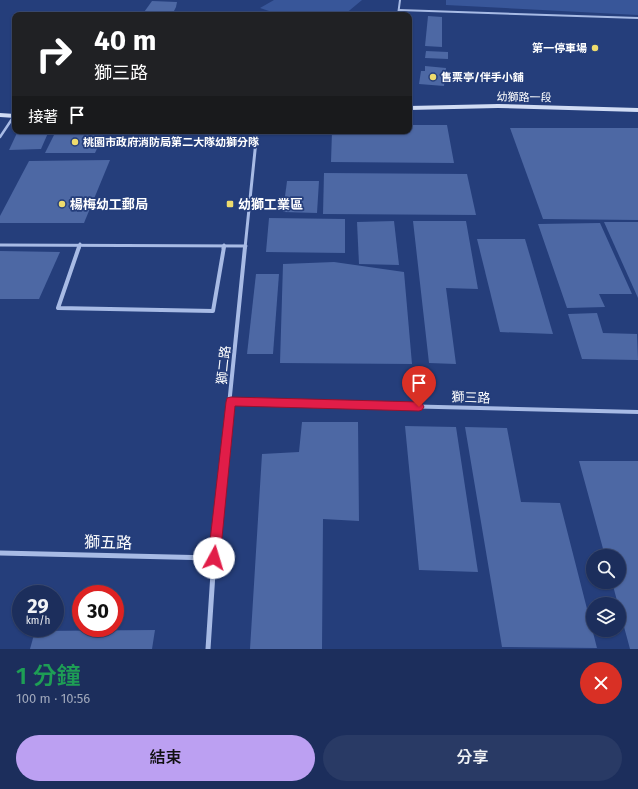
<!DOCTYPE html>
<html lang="zh-TW">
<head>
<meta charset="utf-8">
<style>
	:root { --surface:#1c2e5c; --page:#293a65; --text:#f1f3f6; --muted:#a0a8bb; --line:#3a4a72; --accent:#bca0f2 }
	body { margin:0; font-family:"Fira Sans","Noto Sans TC",sans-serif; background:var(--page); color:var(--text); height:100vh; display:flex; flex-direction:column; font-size:15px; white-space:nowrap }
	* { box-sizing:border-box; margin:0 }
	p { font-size:13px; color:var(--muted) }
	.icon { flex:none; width:22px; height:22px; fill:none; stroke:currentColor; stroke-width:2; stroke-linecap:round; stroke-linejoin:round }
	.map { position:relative; height:649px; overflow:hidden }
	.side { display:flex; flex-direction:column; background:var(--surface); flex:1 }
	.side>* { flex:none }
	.guide { position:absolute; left:12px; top:12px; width:400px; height:122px; border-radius:8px; box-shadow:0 1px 3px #0004,0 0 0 1px var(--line); background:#202124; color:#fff; overflow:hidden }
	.fabs { position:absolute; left:586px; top:549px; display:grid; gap:8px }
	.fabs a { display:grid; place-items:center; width:40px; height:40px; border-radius:50%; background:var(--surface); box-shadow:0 1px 3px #0004,0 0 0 1px var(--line); font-size:20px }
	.speed { position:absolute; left:12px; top:585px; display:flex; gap:8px; font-size:20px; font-weight:700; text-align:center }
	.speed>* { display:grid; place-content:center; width:52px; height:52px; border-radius:50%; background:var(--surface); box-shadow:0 1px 3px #0004,0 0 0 1px var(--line); line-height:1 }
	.speed small { font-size:10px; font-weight:400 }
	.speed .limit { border:6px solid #d22; background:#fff; color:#111 }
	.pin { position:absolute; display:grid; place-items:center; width:34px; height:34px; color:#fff; margin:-41px -17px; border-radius:50% 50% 50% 0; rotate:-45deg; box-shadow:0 0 4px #0007 }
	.pin .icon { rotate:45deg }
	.me { position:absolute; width:44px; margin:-22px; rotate:6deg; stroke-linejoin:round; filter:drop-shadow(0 0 3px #0008) }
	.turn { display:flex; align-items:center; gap:14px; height:84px; padding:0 16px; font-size:18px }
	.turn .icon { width:52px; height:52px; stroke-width:2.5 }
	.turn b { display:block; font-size:28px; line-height:34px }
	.then { display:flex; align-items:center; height:38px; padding:0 16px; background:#0003; gap:8px; font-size:15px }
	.round { display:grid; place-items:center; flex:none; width:42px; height:42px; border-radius:21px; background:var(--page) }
	.headline { display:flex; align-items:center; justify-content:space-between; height:68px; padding:0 16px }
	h1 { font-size:24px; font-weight:600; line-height:30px; color:#1e9e55 }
	.primary-button { display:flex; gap:8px; margin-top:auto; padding:8px 16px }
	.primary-button a { flex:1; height:46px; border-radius:24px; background:var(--accent); color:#111; font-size:16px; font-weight:600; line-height:46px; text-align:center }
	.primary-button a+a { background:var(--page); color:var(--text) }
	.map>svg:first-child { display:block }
	.green { fill:#385699 }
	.building { fill:#4d68a4 }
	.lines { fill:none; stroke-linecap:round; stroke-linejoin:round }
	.lane-far1 { stroke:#a8bbe5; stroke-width:2 }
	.lane { stroke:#a8bbe5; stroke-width:2.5 }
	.street-far2 { stroke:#a8bbe5; stroke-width:3 }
	.street-far1 { stroke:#a8bbe5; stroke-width:4 }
	.street { stroke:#a8bbe5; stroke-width:5 }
	.secondary { fill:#d1dcf4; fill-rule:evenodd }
	.route { fill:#e11d48; stroke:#92132f }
	.poi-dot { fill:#eedb6d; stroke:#253e7b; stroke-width:1.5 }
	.labels { text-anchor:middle; stroke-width:3.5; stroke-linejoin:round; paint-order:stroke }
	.far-poi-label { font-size:11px; font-weight:bold; fill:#fff; stroke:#253e7b; text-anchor:start }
	.far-street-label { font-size:11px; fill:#fff; stroke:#253e7b }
	.poi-label { font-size:13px; font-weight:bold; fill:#fff; stroke:#253e7b; text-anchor:start }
	.street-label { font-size:13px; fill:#fff; stroke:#253e7b }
	.near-street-label { font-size:16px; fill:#fff; stroke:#253e7b }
</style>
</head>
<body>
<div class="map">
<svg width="638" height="649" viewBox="0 0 638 649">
	<rect width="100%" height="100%" fill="#253e7b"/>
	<g class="green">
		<polygon points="274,0 362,0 344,15 281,15 260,8"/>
		<polygon points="446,0 638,0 638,15 446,5"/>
	</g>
	<g class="building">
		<polygon points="152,1 177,2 176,7 172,15 142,15"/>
		<polygon points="219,11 237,11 235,15 217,15"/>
		<polygon points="428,16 442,17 442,47 425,46"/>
		<polygon points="426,51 448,52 448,59 425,58"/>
		<polygon points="425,66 446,68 444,86 419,84 421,71 425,71"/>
		<polygon points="409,125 447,125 454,163 331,162 332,131 409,131"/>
		<polygon points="510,128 638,128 638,220 543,219"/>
		<polygon points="56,131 105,131 95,153 45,153"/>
		<polygon points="17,133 48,133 41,149 9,150"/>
		<polygon points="110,160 84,223 0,223 0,216 29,161"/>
		<polygon points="324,173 467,174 476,215 323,214"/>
		<polygon points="287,181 319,181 317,213 283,212"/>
		<polygon points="269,218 345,219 345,253 266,252"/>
		<polygon points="394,221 399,265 359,264 357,222"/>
		<polygon points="413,221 466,221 478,289 446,288 456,364 429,363"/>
		<polygon points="604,222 638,222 638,298"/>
		<polygon points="600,223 632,294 599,294 605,307 567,308 538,224"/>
		<polygon points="477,239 525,239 553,334 500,332"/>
		<polygon points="0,251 60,252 39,299 0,299"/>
		<polygon points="334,262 404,272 412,364 280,363 283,264"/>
		<polygon points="256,274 279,274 273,354 247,354"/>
		<polygon points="597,313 603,333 637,334 638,360 582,359 568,314"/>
		<polygon points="302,422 358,422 359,521 323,519 322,649 250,649 262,454 299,452"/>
		<polygon points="405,426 456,427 478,572 419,570"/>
		<polygon points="465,427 507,428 521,502 560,503 597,648 502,647"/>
		<polygon points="579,461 638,461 638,649 630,649 612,582 619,582 619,556 605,556"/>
		<polygon points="155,630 152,649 30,649 35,631"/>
	</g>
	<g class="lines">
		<g class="lane-far1">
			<polyline points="399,10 638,18"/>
			<polyline points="398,15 400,0"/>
		</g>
		<polyline class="lane" points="0,137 14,116"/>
		<g class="street-far2">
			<polyline points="0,245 246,246"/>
			<polyline points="79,248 80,244"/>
			<polyline points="223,248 224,245"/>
			<polyline points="245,248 257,131"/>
		</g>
		<g class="street-far1">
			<polyline points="79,247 58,308 213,311 224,247"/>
			<polyline points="231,402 638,412"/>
			<polyline points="227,425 245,247"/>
		</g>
		<g class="street">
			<polyline points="0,553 214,558"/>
			<polyline points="208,649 214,558 228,424"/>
		</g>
		<g class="secondary">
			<polygon points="498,104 638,108 638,112 498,108 409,110 409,106"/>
			<polygon points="0,113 15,114 15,118 0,117"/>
		</g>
	</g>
	<polygon class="route" points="231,397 419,402 422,403 424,407 422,410 419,411 235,406 220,558 219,562 214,564 210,562 208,558 226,402 227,398"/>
	<g class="poi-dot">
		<circle cx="595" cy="48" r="4"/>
		<circle cx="433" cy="77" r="4"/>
		<circle cx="75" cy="142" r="4"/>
		<circle cx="62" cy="204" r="4"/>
		<rect x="226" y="200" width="8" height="8" rx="2"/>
	</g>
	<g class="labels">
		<g class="far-poi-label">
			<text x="587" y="52" text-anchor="end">第一停車場</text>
			<text x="441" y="81">售票亭/伴手小舖</text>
			<text x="83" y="146">桃園市政府消防局第二大隊幼獅分隊</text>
		</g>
		<g class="far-street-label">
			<text transform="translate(524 97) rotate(1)" y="4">幼獅路一段</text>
		</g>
		<g class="poi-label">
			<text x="70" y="209">楊梅幼工郵局</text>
			<text x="238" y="209">幼獅工業區</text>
		</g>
		<g class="street-label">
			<text transform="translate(223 365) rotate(-84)" y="5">獅二路</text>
			<text transform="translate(471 397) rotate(2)" y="5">獅三路</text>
		</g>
		<g class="near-street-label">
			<text transform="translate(108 542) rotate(1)" y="6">獅五路</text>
		</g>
	</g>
</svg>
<div class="fabs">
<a><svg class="icon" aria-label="search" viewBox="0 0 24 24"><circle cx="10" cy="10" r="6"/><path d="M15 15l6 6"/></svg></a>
<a><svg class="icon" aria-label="layers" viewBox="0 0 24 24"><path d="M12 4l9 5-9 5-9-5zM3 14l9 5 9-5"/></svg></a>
</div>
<div class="speed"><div>29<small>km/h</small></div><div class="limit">30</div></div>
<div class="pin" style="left:419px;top:407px;background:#d93025"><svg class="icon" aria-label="arrive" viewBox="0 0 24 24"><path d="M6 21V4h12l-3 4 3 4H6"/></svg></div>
<svg class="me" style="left:214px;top:558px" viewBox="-20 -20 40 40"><circle r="19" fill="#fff"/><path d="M0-13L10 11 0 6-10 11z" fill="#e11d48"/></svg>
<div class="guide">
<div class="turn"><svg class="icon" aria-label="right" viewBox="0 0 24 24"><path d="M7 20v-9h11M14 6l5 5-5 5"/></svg><div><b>40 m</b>獅三路</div></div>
<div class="then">接著<svg class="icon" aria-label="arrive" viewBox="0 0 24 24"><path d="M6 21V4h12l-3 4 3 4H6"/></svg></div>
</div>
</div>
<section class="side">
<div class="headline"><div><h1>1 分鐘</h1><p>100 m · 10:56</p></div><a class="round" style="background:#d93025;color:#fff"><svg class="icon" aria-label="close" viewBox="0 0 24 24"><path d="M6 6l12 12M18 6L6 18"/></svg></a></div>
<div class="primary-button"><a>結束</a><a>分享</a></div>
</section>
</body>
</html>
